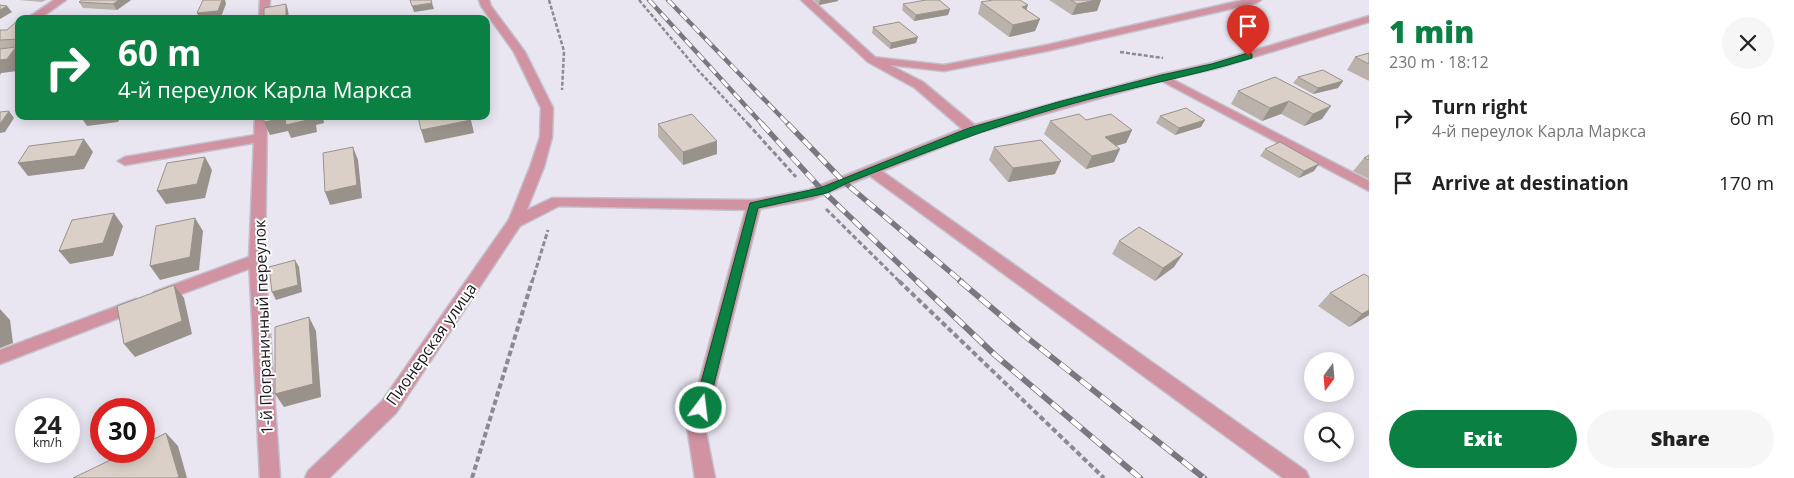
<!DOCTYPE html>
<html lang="en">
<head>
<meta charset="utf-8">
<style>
	:root { --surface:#fff; --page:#f6f6f6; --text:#222; --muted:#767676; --accent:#0b8043 }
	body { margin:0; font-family:"Open Sans",sans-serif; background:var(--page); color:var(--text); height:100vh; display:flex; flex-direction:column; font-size:19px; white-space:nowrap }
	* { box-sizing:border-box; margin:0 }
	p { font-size:16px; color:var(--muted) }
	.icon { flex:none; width:28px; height:28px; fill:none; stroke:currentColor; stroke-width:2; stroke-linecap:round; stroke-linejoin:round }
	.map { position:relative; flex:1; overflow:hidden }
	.details { display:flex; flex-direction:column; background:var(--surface); width:425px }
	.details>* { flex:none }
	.top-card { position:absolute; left:15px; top:15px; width:475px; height:105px; border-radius:10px; box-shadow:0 2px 12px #0003; background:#0b8043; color:#fff; overflow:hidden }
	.needle { width:32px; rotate:196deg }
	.tools { position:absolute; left:1304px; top:352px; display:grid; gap:10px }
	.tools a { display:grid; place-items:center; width:50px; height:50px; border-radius:50%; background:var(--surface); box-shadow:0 2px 12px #0003; font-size:25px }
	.speed { position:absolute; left:15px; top:398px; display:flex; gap:10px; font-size:25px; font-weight:700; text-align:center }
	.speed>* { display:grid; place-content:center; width:65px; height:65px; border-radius:50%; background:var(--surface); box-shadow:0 2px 12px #0003; line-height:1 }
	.speed small { font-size:12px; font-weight:400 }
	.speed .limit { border:8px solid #d22; background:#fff; color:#111 }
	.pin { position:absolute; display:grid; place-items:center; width:42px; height:42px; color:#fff; margin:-51px -21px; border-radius:50% 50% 50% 0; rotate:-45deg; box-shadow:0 0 5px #0007 }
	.pin .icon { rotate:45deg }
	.me { position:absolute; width:55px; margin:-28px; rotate:15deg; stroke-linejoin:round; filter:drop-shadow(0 0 4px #0008) }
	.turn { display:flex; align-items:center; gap:18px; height:105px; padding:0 20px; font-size:22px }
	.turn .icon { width:65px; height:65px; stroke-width:2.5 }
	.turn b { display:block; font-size:35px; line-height:42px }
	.round { display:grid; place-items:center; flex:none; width:52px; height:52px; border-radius:26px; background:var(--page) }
	.summary { display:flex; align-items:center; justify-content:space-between; height:85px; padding:0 20px }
	h1 { font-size:30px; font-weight:800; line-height:38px; color:var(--accent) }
	.action { display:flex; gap:10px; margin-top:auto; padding:10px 20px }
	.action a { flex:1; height:58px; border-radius:30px; background:var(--accent); color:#fff; font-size:20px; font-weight:800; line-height:58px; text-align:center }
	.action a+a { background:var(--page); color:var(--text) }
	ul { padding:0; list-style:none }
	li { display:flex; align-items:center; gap:15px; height:65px; padding:0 20px }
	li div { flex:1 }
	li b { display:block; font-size:19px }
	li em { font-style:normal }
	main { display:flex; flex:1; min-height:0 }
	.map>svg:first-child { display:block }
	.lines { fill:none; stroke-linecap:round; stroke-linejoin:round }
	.service-casing { stroke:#c3c1cb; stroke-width:3 }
	.minor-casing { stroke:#c3c1cb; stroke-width:3 }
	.tertiary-casing { stroke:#c3c1cb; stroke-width:3 }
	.path-far2 { stroke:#8b8991; stroke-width:2.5; stroke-dasharray:4 2; stroke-linecap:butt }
	.path-far1 { stroke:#8b8991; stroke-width:3; stroke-dasharray:5 2.5; stroke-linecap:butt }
	.path { stroke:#8b8991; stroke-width:4; stroke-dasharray:5.5 3; stroke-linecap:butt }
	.service { fill:#d192a2; fill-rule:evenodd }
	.minor { fill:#d192a2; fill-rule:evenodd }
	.tertiary { fill:#d192a2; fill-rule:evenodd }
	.rail-far2-casing { stroke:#79777f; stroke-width:4.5 }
	.rail-far1-casing { stroke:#79777f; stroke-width:5.5 }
	.rail-casing { stroke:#79777f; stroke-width:6 }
	.rail-far2 { stroke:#fff; stroke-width:3; stroke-dasharray:9; stroke-linecap:butt }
	.rail-far1 { stroke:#fff; stroke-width:4; stroke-dasharray:11; stroke-linecap:butt }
	.rail { stroke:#fff; stroke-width:4.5; stroke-dasharray:13; stroke-linecap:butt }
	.wall { fill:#bbb3ab }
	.shaded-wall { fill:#99928b }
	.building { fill:#dad0c7; stroke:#99928b }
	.route { fill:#0b8043; stroke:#07532c }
	.labels { text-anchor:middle; stroke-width:4; stroke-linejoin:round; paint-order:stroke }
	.street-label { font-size:16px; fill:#18171b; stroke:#fff }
</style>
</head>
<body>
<main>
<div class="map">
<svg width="1369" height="478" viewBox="0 0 1369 478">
	<rect width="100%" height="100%" fill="#e9e6f2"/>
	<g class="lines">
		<g class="service-casing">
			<g id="service">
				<polygon points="1243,0 1261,0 1256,3 1047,51 944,71 872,63 866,60 872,57 944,65 1047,45"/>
				<polygon points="1162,74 1369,181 1369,191 1158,79 1156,77"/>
				<polygon points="260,134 265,135 266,138 265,141 125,165 118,161 125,157"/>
				<polygon points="871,166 876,167 1306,471 1309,478 1283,478 866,173 864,170"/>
				<polygon points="257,254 262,256 265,260 262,264 160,302 154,300 152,296 154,292"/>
				<polygon points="136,299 142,301 144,305 142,309 0,364 0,350"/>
			</g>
		</g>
		<g class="minor-casing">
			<g id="minor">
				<polygon points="54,0 66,0 39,19 26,19"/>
				<polygon points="260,0 270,0 269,19 259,19"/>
				<polygon points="479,0 489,0 491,6 525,52 553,108 552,137 544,167 522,222 520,226 510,226 508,222 530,167 540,137 541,108 514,52 481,6"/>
				<polygon points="801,0 812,0 876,58 923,82 977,127 978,130 977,133 967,133 915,88 868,62"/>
				<polygon points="255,116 267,116 265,260 280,478 260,478 249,260"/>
				<polygon points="754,200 759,202 761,205 705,427 715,478 695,478 687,427 747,205 749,202"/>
			</g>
		</g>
		<g class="tertiary-casing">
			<polygon id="tertiary" points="1369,16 1369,22 1218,68 1164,80 977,133 812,199 754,210 559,206 520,226 396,413 329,478 305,478 308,471 382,401 510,218 552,198 754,200 809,190 967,127 1158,75 1212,63"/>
		</g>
		<g class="path-far2">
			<polyline points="549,0 564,51 562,90"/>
			<polyline points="639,0 697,69 749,125"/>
			<polyline points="1120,52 1163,58"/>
		</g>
		<g class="path-far1">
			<polyline points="748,124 796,177"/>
			<polyline points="826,209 900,282"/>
			<polyline points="532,282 548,230"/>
		</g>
		<g class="path">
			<polyline points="899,281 1104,478"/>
			<polyline points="472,478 532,281"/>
		</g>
		<use href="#service" class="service"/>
		<use href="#minor" class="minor"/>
		<use href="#tertiary" class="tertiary"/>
		<g class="rail-far2-casing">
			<g id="rail-far2">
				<polyline points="649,0 763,125"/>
				<polyline points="668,0 789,125"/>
			</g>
		</g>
		<g class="rail-far1-casing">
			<g id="rail-far1">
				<polyline points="762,124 823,191 918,282"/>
				<polyline points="788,124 843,181 962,282"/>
			</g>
		</g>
		<g class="rail-casing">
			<g id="rail">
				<polyline points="917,281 995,355 1140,478"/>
				<polyline points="960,281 1025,336 1204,478"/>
			</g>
		</g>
		<use href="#rail-far2" class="rail-far2"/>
		<use href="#rail-far1" class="rail-far1"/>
		<use href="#rail" class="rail"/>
	</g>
	<g class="wall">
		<polygon points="19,0 46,0 42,2"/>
		<polygon points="131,0 117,10 83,8 79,2"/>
		<polygon points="814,0 838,0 838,1 819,5"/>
		<polygon points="1049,0 1101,0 1097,11 1072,15"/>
		<polygon points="981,2 1027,10 1040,19 1035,31 1009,37 978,14"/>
		<polygon points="903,4 950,9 948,15 914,21 902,10"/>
		<polygon points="19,21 19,67 16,71 1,73 0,75 0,30 7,30"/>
		<polygon points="873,27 916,43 890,49 872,33"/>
		<polygon points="1369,53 1369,81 1347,70 1355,57"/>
		<polygon points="1275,77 1322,119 1304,126 1281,114 1262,121 1231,104 1238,91"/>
		<polygon points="1298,77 1343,81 1338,88 1313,94 1293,83"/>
		<polygon points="1160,116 1201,127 1175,135 1156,123"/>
		<polygon points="1086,120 1132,130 1126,143 1116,146 1120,149 1114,162 1086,169 1044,134 1050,121"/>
		<polygon points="658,124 717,154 683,165 658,137"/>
		<polygon points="994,147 1055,174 1008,182 989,160"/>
		<polygon points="1265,149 1314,171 1299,178 1260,156"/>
		<polygon points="1369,155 1369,179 1353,171 1364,158"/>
		<polygon points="1119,241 1174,267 1155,281 1112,254"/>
		<polygon points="1369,277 1369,315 1349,327 1318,306 1330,293"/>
	</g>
	<g class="shaded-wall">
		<polygon points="119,0 131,0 117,10 113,4"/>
		<polygon points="222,0 225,0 226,4 221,17 200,19 197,13"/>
		<polygon points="820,0 838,0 838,1 819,5"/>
		<polygon points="1096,0 1101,0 1097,11 1072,15 1077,4"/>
		<polygon points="432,3 434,9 414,12 412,6"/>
		<polygon points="286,4 288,10 289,19 286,19"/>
		<polygon points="1028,5 1024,17 1022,7"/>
		<polygon points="7,6 12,12 0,19 0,10"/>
		<polygon points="950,9 948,15 914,21 916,15"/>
		<polygon points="1040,19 1035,31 1009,37 1013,25"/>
		<polygon points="918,37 916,43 890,49 891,43"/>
		<polygon points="16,47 19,51 19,67 16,71 1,73 0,75 0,60"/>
		<polygon points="1343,81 1338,88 1313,94 1318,88"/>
		<polygon points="1289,101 1281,114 1262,121 1270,108"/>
		<polygon points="1331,106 1322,119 1304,126 1313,114"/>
		<polygon points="9,111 14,118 5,132 0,133 0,124"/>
		<polygon points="107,116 121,116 118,122 87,126 83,120"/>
		<polygon points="312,116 323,116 324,123 316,125 317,132 291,138 288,131 270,135 264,122 285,118"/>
		<polygon points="471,120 474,133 425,143 421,130"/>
		<polygon points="1205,120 1201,127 1175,135 1179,128"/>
		<polygon points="1132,130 1126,143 1099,150 1105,137"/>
		<polygon points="84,139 93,152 84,169 28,176 18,163"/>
		<polygon points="717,141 717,154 683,165 683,152"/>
		<polygon points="353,147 358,160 362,198 330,205 325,192"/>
		<polygon points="1120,149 1114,162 1086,169 1092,156"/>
		<polygon points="205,157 212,170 205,198 166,204 157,191"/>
		<polygon points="1061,161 1055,174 1008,182 1013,168"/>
		<polygon points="1319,164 1314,171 1299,178 1304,171"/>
		<polygon points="114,213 123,226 113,256 70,264 59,251"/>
		<polygon points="195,218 203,231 199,270 160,280 150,266"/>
		<polygon points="1183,254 1174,267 1155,281 1163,268"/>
		<polygon points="295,260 299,267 302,292 276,300 272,292"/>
		<polygon points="174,285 184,298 192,334 135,357 124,344"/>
		<polygon points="0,309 10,320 13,343 0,348"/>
		<polygon points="1369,310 1369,315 1349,327 1362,314"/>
		<polygon points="309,317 316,331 321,397 284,407 275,394"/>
		<polygon points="166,433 178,446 187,478 176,478"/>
	</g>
	<g class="building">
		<polygon points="82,0 119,0 113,4 79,2"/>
		<polygon points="203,0 222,0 218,11 197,13"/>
		<polygon points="410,0 431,0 432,3 412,6"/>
		<polygon points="926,0 939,0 950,9 916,15 903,4"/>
		<polygon points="993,0 1020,0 1028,5 1022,7 1040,19 1013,25 981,2"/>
		<polygon points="1071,0 1096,0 1077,4"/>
		<polygon points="286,4 286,19 264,19 264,8"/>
		<polygon points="0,5 7,6 0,10"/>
		<polygon points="17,21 19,21 19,39 0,40 0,30 7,30"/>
		<polygon points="899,22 918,37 891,43 873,27"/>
		<polygon points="16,47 7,59 0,60 0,49"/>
		<polygon points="1369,53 1369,64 1355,57"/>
		<polygon points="1323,70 1343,81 1318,88 1298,77"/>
		<polygon points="1275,77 1331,106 1313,114 1289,101 1270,108 1238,91"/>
		<polygon points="1186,108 1205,120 1179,128 1160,116"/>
		<polygon points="9,111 0,124 0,112"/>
		<polygon points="692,114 717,141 683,152 658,124"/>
		<polygon points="1079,114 1086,120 1111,114 1132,130 1105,137 1120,149 1092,156 1050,121"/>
		<polygon points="84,116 107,116 83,120"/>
		<polygon points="264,116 312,116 312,119 286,125 285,118 264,122"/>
		<polygon points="418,116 470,116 471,120 421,130"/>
		<polygon points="84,139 75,156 18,163 29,146"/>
		<polygon points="1041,140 1061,161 1013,168 994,147"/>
		<polygon points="1280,142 1319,164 1304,171 1265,149"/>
		<polygon points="353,147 357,185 325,192 323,153"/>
		<polygon points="1369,155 1369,160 1364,158"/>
		<polygon points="205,157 197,184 157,191 167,163"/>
		<polygon points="114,213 103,243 59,251 72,220"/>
		<polygon points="195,218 190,257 150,266 156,226"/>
		<polygon points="1139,227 1183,254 1163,268 1119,241"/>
		<polygon points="295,260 298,285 272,292 269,267"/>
		<polygon points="1364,274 1369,277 1369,310 1362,314 1330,293"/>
		<polygon points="174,285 182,321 124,344 117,306"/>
		<polygon points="309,317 313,384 275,394 275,327"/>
		<polygon points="166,433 179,477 176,478 73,478 129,451 144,451 144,444"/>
	</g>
	<path class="route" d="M1248,53L1252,54V58C1190,77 1126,88 1064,106C990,127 919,155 847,183L827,193L758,208L708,408L706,412L701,414L696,412L694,408L750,203L820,188L969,128L1004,118L1058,102L1162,75L1212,64Z"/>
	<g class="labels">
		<g class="street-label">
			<text transform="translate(263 327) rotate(-92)" y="6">1-й Пограничный переулок</text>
			<text transform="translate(431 344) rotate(-55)" y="6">Пионерская улица</text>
		</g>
	</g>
</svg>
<div class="tools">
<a><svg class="needle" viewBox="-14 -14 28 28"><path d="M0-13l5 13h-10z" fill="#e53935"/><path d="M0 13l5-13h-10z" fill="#767676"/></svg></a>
<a><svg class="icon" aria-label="search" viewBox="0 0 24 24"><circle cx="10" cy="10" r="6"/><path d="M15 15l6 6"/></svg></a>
</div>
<div class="speed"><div>24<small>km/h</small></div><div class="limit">30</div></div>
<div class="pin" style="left:1248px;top:56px;background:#d93025"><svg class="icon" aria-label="arrive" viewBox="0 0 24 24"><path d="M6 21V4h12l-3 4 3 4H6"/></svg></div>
<svg class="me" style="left:701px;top:408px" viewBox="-20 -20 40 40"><circle r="17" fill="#0b8043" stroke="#fff" stroke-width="3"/><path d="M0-11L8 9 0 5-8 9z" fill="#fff"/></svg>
<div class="top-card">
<div class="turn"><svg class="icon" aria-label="right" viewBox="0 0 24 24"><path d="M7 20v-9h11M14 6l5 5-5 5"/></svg><div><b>60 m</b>4-й переулок Карла Маркса</div></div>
</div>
</div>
<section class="details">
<div class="summary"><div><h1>1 min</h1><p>230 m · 18:12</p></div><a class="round"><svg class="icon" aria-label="close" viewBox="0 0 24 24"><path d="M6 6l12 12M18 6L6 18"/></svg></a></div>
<ul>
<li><svg class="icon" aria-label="right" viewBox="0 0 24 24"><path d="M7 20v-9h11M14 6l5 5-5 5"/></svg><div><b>Turn right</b><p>4-й переулок Карла Маркса</p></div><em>60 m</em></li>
<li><svg class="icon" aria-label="arrive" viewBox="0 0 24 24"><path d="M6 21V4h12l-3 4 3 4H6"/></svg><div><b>Arrive at destination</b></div><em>170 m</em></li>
</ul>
<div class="action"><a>Exit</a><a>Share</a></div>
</section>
</main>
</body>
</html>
